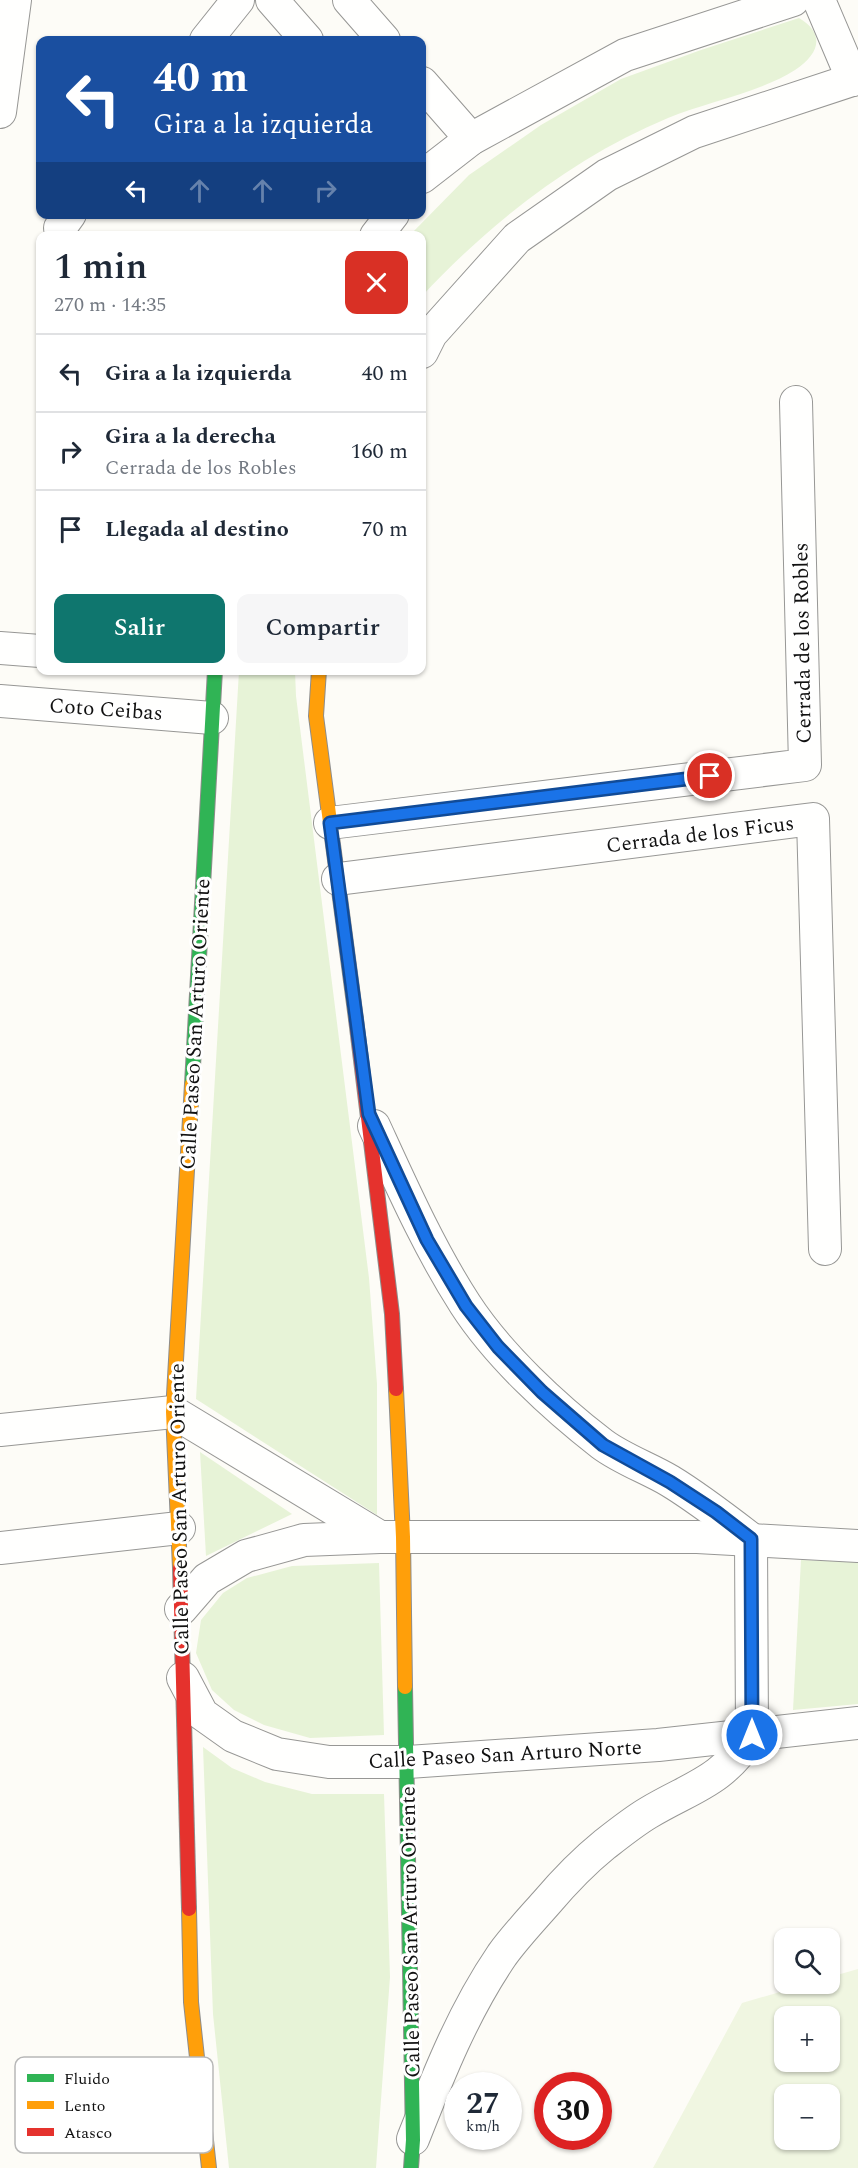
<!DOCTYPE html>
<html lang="es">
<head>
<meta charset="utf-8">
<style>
	:root { --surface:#fff; --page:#f6f6f7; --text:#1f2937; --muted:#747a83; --line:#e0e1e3; --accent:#0f766e }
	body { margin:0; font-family:Spectral,serif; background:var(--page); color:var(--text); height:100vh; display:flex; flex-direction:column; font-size:22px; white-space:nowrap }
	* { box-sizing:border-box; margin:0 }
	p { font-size:20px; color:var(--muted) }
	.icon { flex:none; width:33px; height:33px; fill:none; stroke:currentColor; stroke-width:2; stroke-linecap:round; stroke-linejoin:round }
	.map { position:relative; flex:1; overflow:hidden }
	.sheet { position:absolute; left:36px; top:231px; width:390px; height:444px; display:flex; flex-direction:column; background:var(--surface); border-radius:12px; box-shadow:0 2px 4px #0004 }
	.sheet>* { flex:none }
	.banner { position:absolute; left:36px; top:36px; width:390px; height:183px; border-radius:12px; box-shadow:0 2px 4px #0004; background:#1a4fa0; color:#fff; overflow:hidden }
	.controls { position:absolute; left:774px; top:1928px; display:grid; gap:12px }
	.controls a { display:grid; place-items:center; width:66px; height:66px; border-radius:12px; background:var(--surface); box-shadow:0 2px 4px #0004; font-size:30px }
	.speed { position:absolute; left:444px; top:2072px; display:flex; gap:12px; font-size:30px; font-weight:700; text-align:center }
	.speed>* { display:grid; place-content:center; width:78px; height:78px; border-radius:50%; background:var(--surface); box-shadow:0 2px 4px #0004; line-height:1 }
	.speed small { font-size:15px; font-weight:400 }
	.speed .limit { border:9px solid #d22; background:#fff; color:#111 }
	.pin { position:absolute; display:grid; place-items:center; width:51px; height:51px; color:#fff; margin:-26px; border:3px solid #fff; border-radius:50%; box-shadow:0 2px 6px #0007 }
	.me { position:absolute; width:66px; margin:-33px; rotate:0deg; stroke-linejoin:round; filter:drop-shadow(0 0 4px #0008) }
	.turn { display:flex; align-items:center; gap:21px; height:126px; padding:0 18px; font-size:27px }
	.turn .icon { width:78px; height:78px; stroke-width:2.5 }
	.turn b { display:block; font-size:42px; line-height:51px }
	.lanes { display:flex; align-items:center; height:57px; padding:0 18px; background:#0003; justify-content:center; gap:30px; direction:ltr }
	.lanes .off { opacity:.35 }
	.round { display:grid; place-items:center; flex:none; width:63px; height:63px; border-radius:12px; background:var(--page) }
	.headline { display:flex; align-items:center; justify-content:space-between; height:102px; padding:0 18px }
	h1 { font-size:36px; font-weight:600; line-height:45px }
	.cta { display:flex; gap:12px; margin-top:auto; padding:12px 18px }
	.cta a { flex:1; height:69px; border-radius:12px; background:var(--accent); color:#fff; font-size:24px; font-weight:600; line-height:69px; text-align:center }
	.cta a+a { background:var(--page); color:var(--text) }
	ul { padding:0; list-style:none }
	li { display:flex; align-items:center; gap:18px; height:78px; padding:0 18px; border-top:2px solid var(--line) }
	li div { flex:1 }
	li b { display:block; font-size:22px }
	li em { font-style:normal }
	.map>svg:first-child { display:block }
	.green { fill:#e7f3d7 }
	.pitch { fill:#f0f6e1; fill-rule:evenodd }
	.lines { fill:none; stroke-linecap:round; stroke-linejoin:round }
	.street-casing { stroke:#979795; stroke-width:34 }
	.fast-casing { stroke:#8e8d8b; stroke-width:16 }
	.slow-casing { stroke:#8e8d8b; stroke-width:16 }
	.jam-casing { stroke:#8e8d8b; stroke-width:16 }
	.street { stroke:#fffffe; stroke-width:32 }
	.fast { stroke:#30b455; stroke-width:14 }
	.slow { stroke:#ff9f0a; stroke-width:14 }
	.jam { stroke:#e5322d; stroke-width:14 }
	.route-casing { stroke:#114b97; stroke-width:15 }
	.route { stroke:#1a73e8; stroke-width:10 }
	.labels { text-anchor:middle; stroke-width:6; stroke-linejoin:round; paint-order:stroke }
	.street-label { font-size:21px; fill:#111; stroke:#fff }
	.key { fill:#fff; stroke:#b8b8b8; stroke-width:1.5 }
	.key-label { font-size:16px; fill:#111 }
</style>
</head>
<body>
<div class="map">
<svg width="858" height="2168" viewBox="0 0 858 2168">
	<rect width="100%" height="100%" fill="#fdfcf7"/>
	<g class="green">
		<path d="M799,18C826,34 819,54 795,70C761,92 706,102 668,118C574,157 491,222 422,296V236L410,235L469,175L541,125L621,79L701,50Z"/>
		<polygon points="239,671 295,671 296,696 369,1278 377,1384 377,1515 196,1399"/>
		<polygon points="200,1452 292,1514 206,1556"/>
		<polygon points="801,1560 858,1562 858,1704 793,1710"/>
		<polygon points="379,1563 384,1735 310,1738 264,1725 234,1710 212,1690 196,1653 201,1620 223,1593 247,1578 292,1566"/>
		<polygon points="203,1747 232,1768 265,1782 312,1794 384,1794 390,1977 376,2168 229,2168 213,2014"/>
	</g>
	<path class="pitch" d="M858,1969V2168H653L742,2003L811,1983H830V1977ZM784,2016H830V2061H784ZM784,2094H830V2139H784Z"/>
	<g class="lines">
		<g class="street-casing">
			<g id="street">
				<polyline points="272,0 307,40"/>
				<polyline points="349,0 384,40"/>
				<polyline points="819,0 853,80"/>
				<polyline points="206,40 238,0"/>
				<polyline points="422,83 471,139"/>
				<polyline points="0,112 15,0"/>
				<polyline points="422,177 471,139 625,55 793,0"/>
				<polyline points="60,228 70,214"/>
				<polyline points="376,236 393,214"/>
				<polyline points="422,352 431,334 517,238 607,175 694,132 858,78"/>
				<polyline points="0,648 40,651"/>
				<polyline points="0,701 212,718"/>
				<polyline points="330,823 805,765 796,402"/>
				<polyline points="338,879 813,819 825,1249"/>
				<path d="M374,1126C402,1187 429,1248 465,1304C498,1355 554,1407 602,1444C622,1459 648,1468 670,1481C698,1498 725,1519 751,1539L752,1735C721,1783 693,1786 648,1813C633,1822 618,1834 604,1845C583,1862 563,1883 546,1903C531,1920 515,1937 502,1955C463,2012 438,2076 413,2139"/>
				<polyline points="0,1430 173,1412 380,1537"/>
				<polyline points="0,1548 179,1528"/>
				<polyline points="181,1609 207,1579 246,1556 304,1540 380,1537 697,1537 858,1546"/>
				<polyline points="183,1678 202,1714 233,1736 277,1754 329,1762 408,1762 658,1745 858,1723"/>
			</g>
		</g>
		<g class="fast-casing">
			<g id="fast">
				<polyline points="192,1084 215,670"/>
				<polyline points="405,1687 413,2140 411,2168"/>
			</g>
		</g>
		<g class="slow-casing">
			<g id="slow">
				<polyline points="319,670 316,716 356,1019"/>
				<polyline points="396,1389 403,1537 405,1687"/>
				<polyline points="180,1568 173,1412 192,1084"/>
				<polyline points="189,1909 191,2002 209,2168"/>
			</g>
		</g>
		<g class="jam-casing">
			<g id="jam">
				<polyline points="356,1019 392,1314 396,1389"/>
				<polyline points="180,1568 189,1909"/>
			</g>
		</g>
		<use href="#street" class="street"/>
		<use href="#fast" class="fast"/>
		<use href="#slow" class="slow"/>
		<use href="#jam" class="jam"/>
	</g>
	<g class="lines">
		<g class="route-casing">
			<polyline id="route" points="710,776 330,823 369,1114 427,1240 466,1306 498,1347 542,1392 603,1445 670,1482 716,1512 751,1539 752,1735"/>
		</g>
		<use href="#route" class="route"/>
	</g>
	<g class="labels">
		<g class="street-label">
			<text transform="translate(802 643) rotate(-91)" y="7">Cerrada de los Robles</text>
			<text transform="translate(106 709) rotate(4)" y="7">Coto Ceibas</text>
			<text transform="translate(700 834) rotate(-7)" y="7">Cerrada de los Ficus</text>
			<text transform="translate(195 1024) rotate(-87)" y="7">Calle Paseo San Arturo Oriente</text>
			<text transform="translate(179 1509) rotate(-91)" y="7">Calle Paseo San Arturo Oriente</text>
			<text transform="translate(505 1754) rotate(-3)" y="7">Calle Paseo San Arturo Norte</text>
			<text transform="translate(410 1932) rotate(-91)" y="7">Calle Paseo San Arturo Oriente</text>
		</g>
	</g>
	<rect x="15" y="2057" width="198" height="96" rx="9" class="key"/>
	<rect x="27" y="2074" width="27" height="8" fill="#30b455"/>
	<rect x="27" y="2101" width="27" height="8" fill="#ff9f0a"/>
	<rect x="27" y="2128" width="27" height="8" fill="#e5322d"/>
	<g class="key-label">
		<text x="64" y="2084">Fluido</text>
		<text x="64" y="2111">Lento</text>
		<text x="64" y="2138">Atasco</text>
	</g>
</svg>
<div class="controls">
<a><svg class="icon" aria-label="search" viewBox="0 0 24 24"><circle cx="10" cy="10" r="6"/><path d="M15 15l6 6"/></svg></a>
<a>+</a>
<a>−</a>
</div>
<div class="speed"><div>27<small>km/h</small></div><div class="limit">30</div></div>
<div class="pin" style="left:710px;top:776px;background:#d93025"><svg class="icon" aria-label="arrive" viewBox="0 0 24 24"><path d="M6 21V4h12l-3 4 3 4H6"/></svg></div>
<svg class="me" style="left:752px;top:1735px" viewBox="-20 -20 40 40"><circle r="17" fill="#1a73e8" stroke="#fff" stroke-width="3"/><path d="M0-11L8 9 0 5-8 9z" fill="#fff"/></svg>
<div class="banner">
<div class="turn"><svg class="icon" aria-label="left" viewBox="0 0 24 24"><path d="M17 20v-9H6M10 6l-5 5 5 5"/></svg><div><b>40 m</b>Gira a la izquierda</div></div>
<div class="lanes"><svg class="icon" aria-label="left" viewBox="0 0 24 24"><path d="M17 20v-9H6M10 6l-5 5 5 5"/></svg><svg class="icon off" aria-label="ahead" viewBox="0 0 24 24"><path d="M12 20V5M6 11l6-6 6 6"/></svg><svg class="icon off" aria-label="ahead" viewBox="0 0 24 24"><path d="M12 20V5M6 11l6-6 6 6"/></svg><svg class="icon off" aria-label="right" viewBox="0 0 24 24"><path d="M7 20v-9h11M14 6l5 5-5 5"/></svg></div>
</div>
<section class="sheet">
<div class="headline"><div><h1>1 min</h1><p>270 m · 14:35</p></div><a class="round" style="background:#d93025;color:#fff"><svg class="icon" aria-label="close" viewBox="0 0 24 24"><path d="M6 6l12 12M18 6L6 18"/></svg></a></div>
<ul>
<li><svg class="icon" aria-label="left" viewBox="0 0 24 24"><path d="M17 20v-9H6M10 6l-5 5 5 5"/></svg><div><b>Gira a la izquierda</b></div><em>40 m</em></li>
<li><svg class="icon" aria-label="right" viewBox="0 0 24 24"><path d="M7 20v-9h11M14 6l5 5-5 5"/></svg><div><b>Gira a la derecha</b><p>Cerrada de los Robles</p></div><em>160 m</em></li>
<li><svg class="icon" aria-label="arrive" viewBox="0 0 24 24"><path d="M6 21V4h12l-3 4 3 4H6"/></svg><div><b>Llegada al destino</b></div><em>70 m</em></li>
</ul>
<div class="cta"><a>Salir</a><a>Compartir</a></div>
</section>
</div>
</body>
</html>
